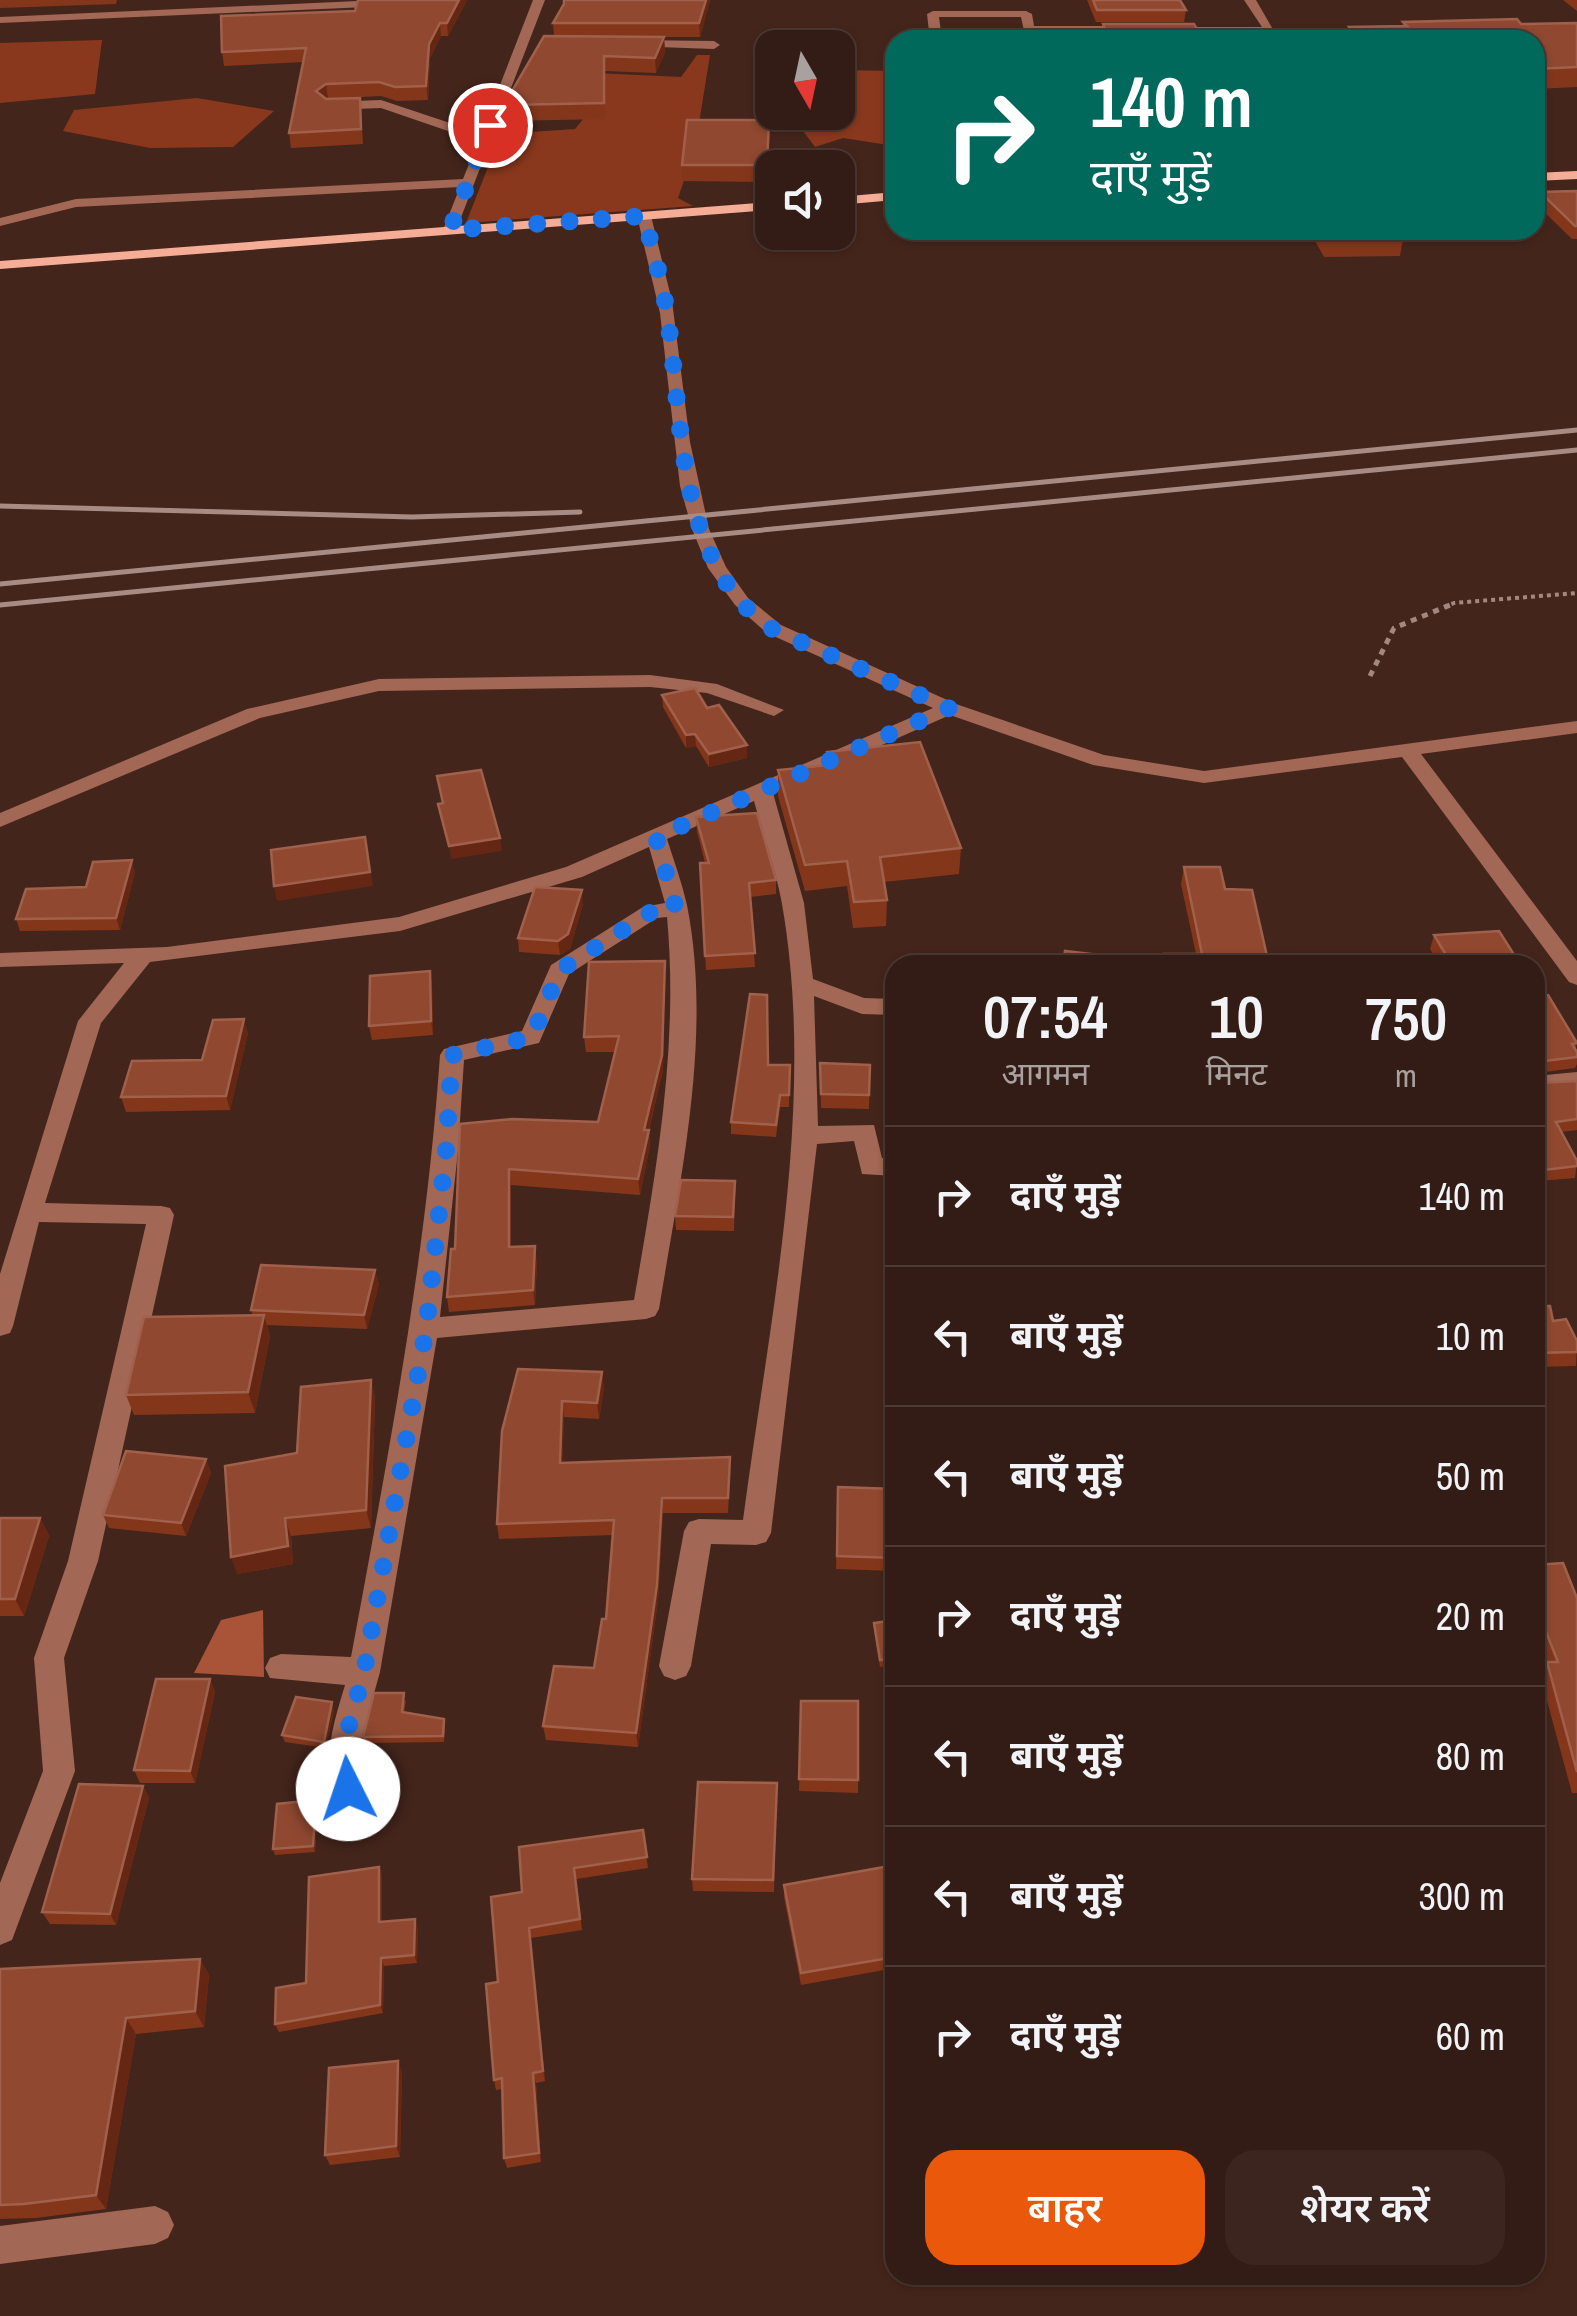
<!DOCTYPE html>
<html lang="hi">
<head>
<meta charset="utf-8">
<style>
	:root { --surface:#331c15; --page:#3b251e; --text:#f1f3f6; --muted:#a9a1a0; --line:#4e3a34; --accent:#ea580c }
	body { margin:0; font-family:"Archivo Narrow","Noto Sans Devanagari",sans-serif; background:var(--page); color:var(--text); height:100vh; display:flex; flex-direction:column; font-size:38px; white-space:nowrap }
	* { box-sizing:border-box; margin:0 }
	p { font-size:32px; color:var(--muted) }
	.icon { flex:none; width:55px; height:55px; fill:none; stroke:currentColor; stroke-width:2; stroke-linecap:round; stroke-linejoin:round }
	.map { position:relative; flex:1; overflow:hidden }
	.panel { position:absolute; left:885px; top:955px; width:660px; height:1330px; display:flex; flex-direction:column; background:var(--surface); border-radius:30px; box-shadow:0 2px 8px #0004,0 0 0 2px var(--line) }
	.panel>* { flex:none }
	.top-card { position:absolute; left:885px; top:30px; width:660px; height:210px; border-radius:30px; box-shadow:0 2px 8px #0004,0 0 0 2px var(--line); background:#00695c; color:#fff; overflow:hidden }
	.needle { width:65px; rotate:171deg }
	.buttons { position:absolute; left:755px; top:30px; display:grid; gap:20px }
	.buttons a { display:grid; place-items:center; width:100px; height:100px; border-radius:20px; background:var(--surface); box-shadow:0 2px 8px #0004,0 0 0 2px var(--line); font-size:50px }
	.pin { position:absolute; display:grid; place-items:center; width:85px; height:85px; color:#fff; margin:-42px; border:5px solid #fff; border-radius:50%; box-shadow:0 2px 10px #0007 }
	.me { position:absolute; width:110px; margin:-55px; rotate:356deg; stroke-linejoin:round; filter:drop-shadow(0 0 8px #0008) }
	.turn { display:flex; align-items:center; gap:35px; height:210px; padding:0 40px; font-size:45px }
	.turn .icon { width:130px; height:130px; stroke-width:2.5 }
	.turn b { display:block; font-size:70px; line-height:85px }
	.eta { display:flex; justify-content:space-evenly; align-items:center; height:170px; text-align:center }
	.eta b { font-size:60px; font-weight:600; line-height:70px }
	.button { display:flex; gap:20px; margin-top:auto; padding:20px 40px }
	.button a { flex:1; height:115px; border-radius:30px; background:var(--accent); color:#fff; font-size:40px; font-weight:600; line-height:115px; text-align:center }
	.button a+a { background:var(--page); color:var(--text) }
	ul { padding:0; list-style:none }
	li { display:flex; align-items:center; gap:30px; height:140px; padding:0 40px; border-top:2px solid var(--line) }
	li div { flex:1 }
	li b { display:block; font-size:38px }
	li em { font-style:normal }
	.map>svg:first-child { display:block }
	.forest { fill:#8a381d }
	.water { fill:#a95339 }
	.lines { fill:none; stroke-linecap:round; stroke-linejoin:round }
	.path-far1 { stroke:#a28880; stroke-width:4; stroke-dasharray:4 4; stroke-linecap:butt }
	.path { stroke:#a28880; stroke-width:5; stroke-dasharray:6 6; stroke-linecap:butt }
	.minor { fill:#a26755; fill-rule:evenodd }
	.major { fill:#f6ad97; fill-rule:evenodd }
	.rail { stroke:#a78c85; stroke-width:5 }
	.wall { fill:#84361b }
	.shaded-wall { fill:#652713 }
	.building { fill:#904830; stroke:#a0604b; stroke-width:2.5 }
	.route { stroke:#1a73e8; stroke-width:18; stroke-dasharray:0 32.4 }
</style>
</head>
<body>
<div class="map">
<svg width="1577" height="2316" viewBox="0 0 1577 2316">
	<rect width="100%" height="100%" fill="#44251c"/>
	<g class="forest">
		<polygon points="102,40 95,94 0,103 0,43"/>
		<polygon points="697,55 710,55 695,148 678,198 693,206 466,223 501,134 575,129 599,100 531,70 681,77"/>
		<polygon points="838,70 895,71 895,146 843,138 815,147 790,113 838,112"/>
		<polygon points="197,98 274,111 233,147 150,148 63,131 74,110"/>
	</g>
	<polygon class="water" points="263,1610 264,1677 194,1673 221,1620"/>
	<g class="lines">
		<polyline class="path-far1" points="1444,607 1454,603 1577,593"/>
		<polyline class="path" points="1370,676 1394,628 1450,605"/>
		<g class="minor">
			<polygon points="380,0 463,0 457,3 0,23 0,17"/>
			<polygon points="533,0 545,0 455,233 443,230 460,187 76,207 0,226 0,218 76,199 463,179 483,129 448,131 381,108 329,110 323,106 329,102 381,100 450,123 486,121"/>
			<polygon points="1244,0 1256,0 1279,40 1271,40 1266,33 1164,33 1158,30 1164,27 1262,27"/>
			<polygon points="933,11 1026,11 1032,14 1034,26 1119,26 1125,29 1119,32 1036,32 1036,40 1026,40 1021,17 939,17 942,40 930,40 927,14"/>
			<polygon points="634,40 714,41 720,45 714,49 630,46"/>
			<path d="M644,212L651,216L672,301L690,442L709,529L726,567L748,598L781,625L956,704L1104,755L1204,771L1577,721V733L1421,754L1577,961V985L1569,982L1402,757L1204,783L1093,765L950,715L773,793L804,903L813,979L864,998L895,999V1015L862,1014L814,996L818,1126L874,1125L882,1158H895V1176L862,1174L854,1141L817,1144L771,1533L766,1542L756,1545L711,1544L691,1666L686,1676L675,1680L664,1676L659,1666L684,1531L689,1522L699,1519L743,1520C769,1321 817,1105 782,904C776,870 763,835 754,801L667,839C674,861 682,883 687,905C713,1037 680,1179 659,1309L655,1316L646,1319L437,1338L380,1672L361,1740L364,1789L359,1800L348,1804L337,1800C320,1763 334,1722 345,1685L270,1678L265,1668L270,1658L281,1654L351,1657C388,1457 426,1259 440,1055L444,1049L522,1031L551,965L643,907L665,903L649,847L582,877L400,931L150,962L101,1023L45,1203L161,1206L170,1208L174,1215L98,1561L64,1658L75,1771L12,1940L0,1945V1883L43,1771L34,1658L68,1561L146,1224L39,1222L13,1326L10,1333L0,1336V1274L78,1021L124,963L0,967V953L167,947L399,917L566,867L933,708L767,633L735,605L708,568L692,529L680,486L660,313L637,216ZM667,917C679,1047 656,1172 634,1300L440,1317L458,1151L464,1060L539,1043L569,974L657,918Z"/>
			<polygon points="650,675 717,684 784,710 774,716 707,693 650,687 379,691 260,718 0,827 0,813 247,709 379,679"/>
			<polygon points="1577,1072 1577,1088 1535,1092 1535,1076"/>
			<polygon points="155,2206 168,2212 174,2225 168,2238 155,2244 0,2264 0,2226"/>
		</g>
		<g class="major">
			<polygon points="1577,171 1577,179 1535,181 1535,173"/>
			<polygon points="895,192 895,200 838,205 838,197"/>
			<polygon points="772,202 772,210 0,269 0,261"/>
		</g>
		<g class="rail">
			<polyline points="0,506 412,517 580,512"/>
			<polyline points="0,584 1577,430"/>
			<polyline points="0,605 1577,450"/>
		</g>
	</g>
	<g class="wall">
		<polygon points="0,0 117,0 116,4 0,8"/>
		<polygon points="467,0 448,36 441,36 430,58 428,100 397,101 381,96 326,99 360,98 363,144 291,148 289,133 303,62 224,66 222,52"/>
		<polygon points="563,0 710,0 700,37 664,37 665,52 656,73 605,71 605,119 506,121 504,105 554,36 553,23 564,4"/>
		<polygon points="1087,0 1180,0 1186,10 1184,22 1096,22"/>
		<polygon points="1563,0 1577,0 1577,11"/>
		<polygon points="1403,22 1521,24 1577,23 1577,87 1535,89 1535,40 1347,40 1349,27 1402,26"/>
		<polygon points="769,120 767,182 682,181 682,165"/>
		<polygon points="1577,191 1577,239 1572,239 1537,205 1540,192"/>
		<polygon points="1309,230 1398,230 1403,239 1400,256 1324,257"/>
		<polygon points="662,695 707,708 747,745 747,758 709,767 696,746 686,748 663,707"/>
		<polygon points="827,752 961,848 959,874 884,882 887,900 886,926 853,928 847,886 805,891 778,796 778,770 826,765"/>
		<polygon points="696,817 776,880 776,894 750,897 755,967 706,970 700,863 705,863 697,831"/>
		<polygon points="1184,867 1225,889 1269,965 1163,963 1164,954 1196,954 1181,884"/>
		<polygon points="135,872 120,930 20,931 16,919 86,887"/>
		<polygon points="583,904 570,949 560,955 519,952 518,938"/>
		<polygon points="1434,935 1520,964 1520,965 1440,965 1430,949"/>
		<polygon points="665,961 663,1070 649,1130 650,1145 640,1195 511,1185 511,1247 537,1261 535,1305 449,1312 447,1297 455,1249 460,1124 598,1122 615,1052 586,1052 584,1037"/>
		<polygon points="430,971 432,985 433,1035 372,1040 369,1026"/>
		<polygon points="1535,997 1577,1043 1575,1050 1577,1052 1577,1064 1575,1068 1537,1073 1537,1083 1577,1081 1577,1130 1561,1132 1577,1161 1575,1178 1539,1181 1535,1173"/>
		<polygon points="248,1033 230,1110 126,1112 121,1097 202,1060"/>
		<polygon points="892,1038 895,1038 895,1084 892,1052"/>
		<polygon points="820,1063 870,1065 869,1109 821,1108"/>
		<polygon points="768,1065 790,1065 789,1107 780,1107 776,1137 731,1134 731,1122"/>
		<polygon points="735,1181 734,1231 676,1230 675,1216"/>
		<polygon points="379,1284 367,1329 267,1325 270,1336 255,1413 134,1415 126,1395 253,1316 251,1310"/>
		<polygon points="1535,1306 1577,1341 1576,1366 1535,1367"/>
		<polygon points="518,1369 604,1387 599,1419 564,1417 562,1463 730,1472 728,1513 663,1513 658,1600 638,1747 546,1740 543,1726 594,1668 606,1619 613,1535 499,1539 497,1524"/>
		<polygon points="371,1380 375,1398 371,1528 291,1536 293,1564 237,1574 297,1453"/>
		<polygon points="206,1459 211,1473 186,1536 109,1528 103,1515"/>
		<polygon points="838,1487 895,1489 895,1571 836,1569"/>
		<polygon points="0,1518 40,1518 49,1536 24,1616 0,1616"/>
		<polygon points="1535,1565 1577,1598 1577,1793 1572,1793 1540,1675 1547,1663 1535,1634"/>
		<polygon points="895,1620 895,1665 880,1667 874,1629 874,1623"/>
		<polygon points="210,1679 215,1692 195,1783 140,1783 134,1770"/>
		<polygon points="406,1700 404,1713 445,1725 444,1742 365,1743 363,1737"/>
		<polygon points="801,1701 858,1780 858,1793 799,1791"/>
		<polygon points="334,1709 326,1748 285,1742 282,1735"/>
		<polygon points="777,1783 774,1892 693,1891 692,1879"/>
		<polygon points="143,1786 149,1798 116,1925 50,1924 42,1912"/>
		<polygon points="316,1800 318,1807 315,1852 275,1855 273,1849"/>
		<polygon points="643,1830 648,1868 576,1879 582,1930 531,1938 545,2081 536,2083 541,2162 507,2168 504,2158 502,2089 496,2090 494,2080 498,1982 522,1892"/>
		<polygon points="379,1867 382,1876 382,1922 418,1928 417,1963 384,1966 383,2013 279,2032 275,2024 306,1983"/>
		<polygon points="784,1885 895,1917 895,1968 801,1985 784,1897"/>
		<polygon points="200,1959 209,1975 204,2027 136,2034 106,2209 36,2218 0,2219 0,1969"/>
		<polygon points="402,2072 400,2157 330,2165 325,2155"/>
	</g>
	<g class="shaded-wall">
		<polygon points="459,0 467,0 448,36 447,23"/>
		<polygon points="706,0 710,0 700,37 699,23"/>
		<polygon points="440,23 441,36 430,58 428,100 426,86 429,44"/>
		<polygon points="664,37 665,52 656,73 655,58"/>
		<polygon points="326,84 328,98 318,105 316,91"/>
		<polygon points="695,734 696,746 686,748 686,735"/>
		<polygon points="747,745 747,758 709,767 709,754"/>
		<polygon points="365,837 373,886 277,901 274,886"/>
		<polygon points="500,838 502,851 451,859 449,846"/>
		<polygon points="132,860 135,872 120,930 116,918"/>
		<polygon points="582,890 583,904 570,949 560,955 558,941"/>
		<polygon points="665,961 663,1070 645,1145 644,1130"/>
		<polygon points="430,971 432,985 433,1035 431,1021"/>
		<polygon points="244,1019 248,1033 230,1110 226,1096"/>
		<polygon points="649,1130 650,1145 640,1195 638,1179"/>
		<polygon points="509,1169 511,1185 511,1262 509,1247"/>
		<polygon points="535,1246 537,1261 535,1305 533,1290"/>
		<polygon points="375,1270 379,1284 367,1329 364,1315"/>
		<polygon points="264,1315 270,1336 255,1413 248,1392"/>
		<polygon points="602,1372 604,1387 599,1419 597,1403"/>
		<polygon points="371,1380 375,1398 371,1528 366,1510"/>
		<polygon points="562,1401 564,1417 562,1478 560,1463"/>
		<polygon points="206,1459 211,1473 186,1536 181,1523"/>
		<polygon points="662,1498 663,1513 658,1600 638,1747 636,1733"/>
		<polygon points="40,1518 49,1536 24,1616 15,1599"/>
		<polygon points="285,1518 291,1536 293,1564 237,1574 231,1557"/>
		<polygon points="210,1679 215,1692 195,1783 190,1771"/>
		<polygon points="332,1702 334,1709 326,1748 324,1742"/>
		<polygon points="143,1786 149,1798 116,1925 110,1914"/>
		<polygon points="316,1800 318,1807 315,1852 313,1846"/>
		<polygon points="379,1867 382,1876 382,1931 379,1922"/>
		<polygon points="415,1919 418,1928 417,1963 414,1955"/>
		<polygon points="529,1928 531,1938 545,2081 543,2071"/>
		<polygon points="381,1958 384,1966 383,2013 380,2005"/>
		<polygon points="200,1959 209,1975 204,2027 195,2011"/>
		<polygon points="126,2018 136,2034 106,2209 96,2195"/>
		<polygon points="398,2061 402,2072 400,2157 396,2146"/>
		<polygon points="533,2073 536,2083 541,2162 539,2153"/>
	</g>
	<g class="building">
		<polygon points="358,0 459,0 447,23 440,23 429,44 426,86 395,87 379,82 326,84 316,91 326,99 360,98 361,129 289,133 306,48 222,52 221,16 355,11"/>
		<polygon points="564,0 706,0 699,23 553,23 564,4"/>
		<polygon points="1093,0 1180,0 1186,10 1097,10"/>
		<polygon points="1517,19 1521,24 1577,23 1577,67 1535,69 1535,40 1359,40 1349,27 1407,26 1403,22"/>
		<polygon points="1103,24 1194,24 1203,40 1042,40 1038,30 1105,29"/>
		<polygon points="544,36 664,37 655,58 604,56 604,103 504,105"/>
		<polygon points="687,120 769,120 767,165 682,165"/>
		<polygon points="1577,191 1577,226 1575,226 1540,192"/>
		<polygon points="1322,230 1398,230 1403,239 1327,240"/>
		<polygon points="695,688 707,708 719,705 747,745 709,754 695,734 686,735 662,695"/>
		<polygon points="920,742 961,848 880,857 887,900 854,902 847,861 805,865 778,770 830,765 827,752"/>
		<polygon points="481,770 500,838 449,846 438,804 443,803 437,776"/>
		<polygon points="757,813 776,880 749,883 755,953 705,956 700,863 709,863 696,817"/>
		<polygon points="365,837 370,872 274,886 271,850"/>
		<polygon points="132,860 116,918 16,919 26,889 86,887 93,862"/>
		<polygon points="1184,867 1220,867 1225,889 1252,890 1269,965 1063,965 1065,951 1166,963 1164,954 1202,954"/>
		<polygon points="535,887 582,890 568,934 558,941 518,938"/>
		<polygon points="1499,931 1520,964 1452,965 1434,935"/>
		<polygon points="665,961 662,1055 644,1130 649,1130 638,1179 509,1169 509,1247 535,1246 533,1290 447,1297 451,1249 455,1249 460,1124 512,1119 598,1122 619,1036 584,1037 589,962"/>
		<polygon points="430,971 431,1021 369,1026 370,976"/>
		<polygon points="750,994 767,995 768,1065 790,1065 789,1095 780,1095 776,1125 731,1122"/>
		<polygon points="1548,995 1577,1043 1572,1044 1577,1052 1577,1057 1536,1062 1537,1083 1577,1081 1577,1119 1556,1122 1577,1161 1577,1166 1544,1170 1535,1153 1535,997"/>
		<polygon points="244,1019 226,1096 121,1097 132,1061 202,1060 213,1020"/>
		<polygon points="892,1038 895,1038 895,1063"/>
		<polygon points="820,1063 870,1065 869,1095 821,1094"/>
		<polygon points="681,1180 735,1181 733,1217 675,1216"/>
		<polygon points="261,1265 375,1270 364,1315 251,1310"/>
		<polygon points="1535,1306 1550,1306 1553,1321 1566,1319 1577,1341 1577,1352 1535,1353"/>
		<polygon points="264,1315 248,1392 126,1395 144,1317"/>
		<polygon points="518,1369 602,1372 597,1403 562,1401 560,1463 730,1457 728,1498 662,1498 657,1585 636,1733 543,1726 554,1666 594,1668 602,1619 606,1619 614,1520 497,1524 502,1431"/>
		<polygon points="371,1380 366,1510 285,1518 288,1546 231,1557 225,1466 297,1453 301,1387"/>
		<polygon points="126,1451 206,1459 181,1523 103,1515"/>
		<polygon points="838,1487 895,1489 895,1558 837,1556"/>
		<polygon points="0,1518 40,1518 15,1599 0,1599"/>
		<polygon points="1563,1563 1577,1598 1577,1772 1547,1662 1558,1662 1535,1604 1535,1565"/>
		<polygon points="895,1620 895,1658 880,1660 874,1623"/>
		<polygon points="156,1679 210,1679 190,1771 134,1770"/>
		<polygon points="374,1693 404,1693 402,1712 444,1719 443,1736 363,1737"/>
		<polygon points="296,1697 332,1702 324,1742 282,1735"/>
		<polygon points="801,1701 858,1701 858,1780 799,1779"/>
		<polygon points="698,1782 777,1783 773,1880 692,1879"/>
		<polygon points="79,1784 143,1786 110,1914 42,1912"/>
		<polygon points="316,1800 313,1846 273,1849 277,1804"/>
		<polygon points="643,1830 647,1857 574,1868 580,1919 529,1928 543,2071 533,2073 539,2153 504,2158 502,2078 494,2080 486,1984 498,1982 491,1897 522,1892 519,1847"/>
		<polygon points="379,1867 379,1922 415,1919 414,1955 381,1958 380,2005 275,2024 276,1988 306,1983 309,1877"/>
		<polygon points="884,1867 895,1917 895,1957 801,1973 784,1885"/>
		<polygon points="200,1959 195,2011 126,2018 96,2195 24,2204 0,2205 0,1969"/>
		<polygon points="398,2061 396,2146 325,2155 329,2068"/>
	</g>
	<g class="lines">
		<path class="route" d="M348,1789L345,1740L364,1672L426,1330L446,1151L452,1055L532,1037L560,970L651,912L676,909L656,837L949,708L774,630C675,567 683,417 667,313C662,280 652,248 644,216L450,230L490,125"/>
	</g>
</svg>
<div class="buttons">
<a><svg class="needle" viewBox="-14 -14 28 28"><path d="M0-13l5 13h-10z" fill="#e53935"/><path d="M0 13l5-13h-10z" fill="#a9a1a0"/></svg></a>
<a><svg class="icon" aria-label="sound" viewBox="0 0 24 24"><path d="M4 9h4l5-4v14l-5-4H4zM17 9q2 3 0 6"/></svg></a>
</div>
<div class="pin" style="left:490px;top:125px;background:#d93025"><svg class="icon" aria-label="arrive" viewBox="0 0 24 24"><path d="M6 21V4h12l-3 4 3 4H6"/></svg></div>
<svg class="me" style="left:348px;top:1789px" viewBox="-20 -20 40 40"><circle r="19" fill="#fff"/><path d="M0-13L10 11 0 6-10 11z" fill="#1a73e8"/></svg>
<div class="top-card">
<div class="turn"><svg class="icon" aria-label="right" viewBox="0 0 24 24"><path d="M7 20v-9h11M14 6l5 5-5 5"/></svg><div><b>140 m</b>दाएँ मुड़ें</div></div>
</div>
<section class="panel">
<div class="eta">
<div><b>07:54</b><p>आगमन</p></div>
<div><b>10</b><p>मिनट</p></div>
<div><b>750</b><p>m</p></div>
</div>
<ul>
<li><svg class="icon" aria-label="right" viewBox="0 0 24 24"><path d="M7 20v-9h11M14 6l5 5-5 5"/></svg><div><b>दाएँ मुड़ें</b></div><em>140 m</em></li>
<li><svg class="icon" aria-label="left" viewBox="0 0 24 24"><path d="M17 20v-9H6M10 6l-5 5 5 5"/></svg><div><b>बाएँ मुड़ें</b></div><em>10 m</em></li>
<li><svg class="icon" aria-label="left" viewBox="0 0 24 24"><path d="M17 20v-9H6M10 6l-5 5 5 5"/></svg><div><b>बाएँ मुड़ें</b></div><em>50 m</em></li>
<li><svg class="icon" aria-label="right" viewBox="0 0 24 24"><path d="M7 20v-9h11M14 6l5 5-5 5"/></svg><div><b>दाएँ मुड़ें</b></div><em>20 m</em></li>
<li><svg class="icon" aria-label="left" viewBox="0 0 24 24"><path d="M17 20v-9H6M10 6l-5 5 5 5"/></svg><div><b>बाएँ मुड़ें</b></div><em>80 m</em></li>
<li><svg class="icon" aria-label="left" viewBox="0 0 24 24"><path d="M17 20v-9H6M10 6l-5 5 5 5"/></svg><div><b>बाएँ मुड़ें</b></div><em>300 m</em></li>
<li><svg class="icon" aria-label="right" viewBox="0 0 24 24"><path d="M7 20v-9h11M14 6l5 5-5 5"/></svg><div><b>दाएँ मुड़ें</b></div><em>60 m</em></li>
</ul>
<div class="button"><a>बाहर</a><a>शेयर करें</a></div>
</section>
</div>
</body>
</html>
